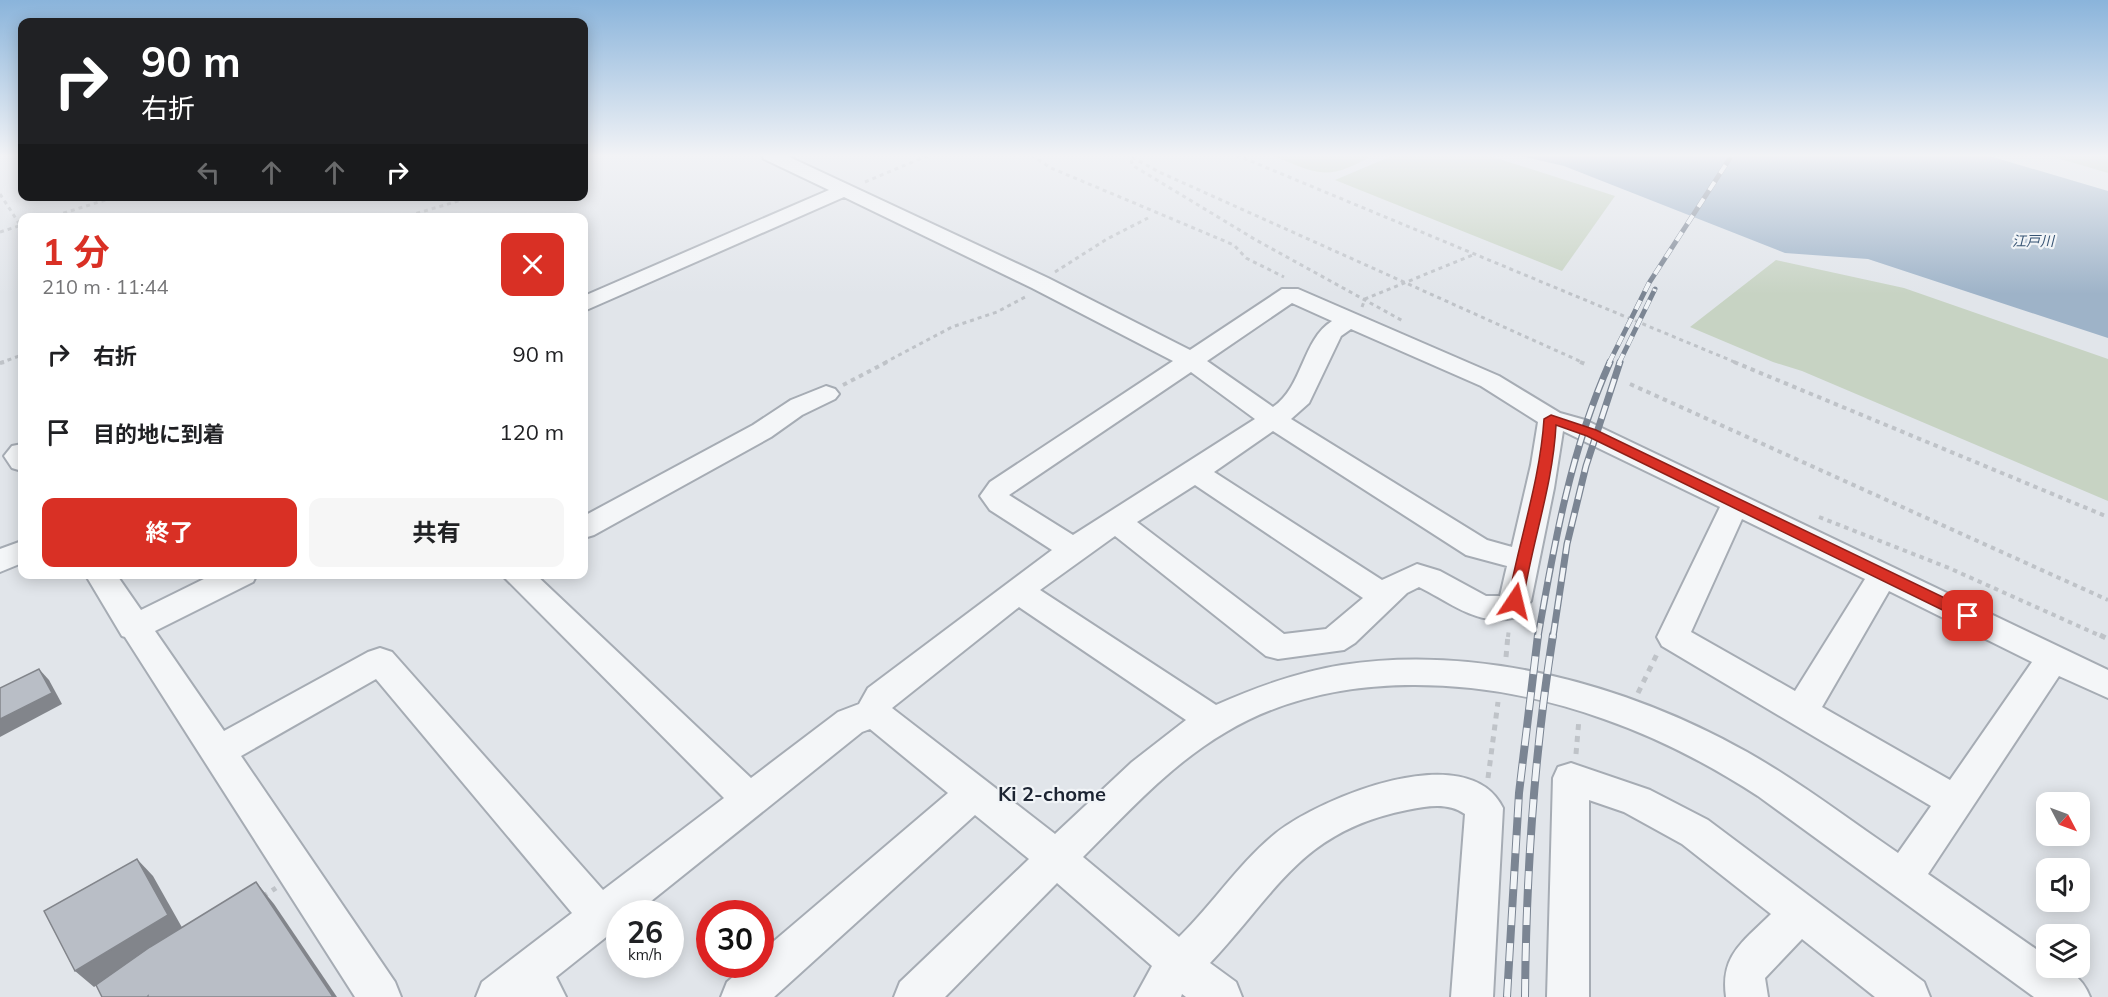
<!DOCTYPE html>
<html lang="ja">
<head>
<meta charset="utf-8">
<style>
	:root { --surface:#fff; --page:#f6f6f6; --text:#202124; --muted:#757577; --accent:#d93025 }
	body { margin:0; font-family:Mulish,"Noto Sans JP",sans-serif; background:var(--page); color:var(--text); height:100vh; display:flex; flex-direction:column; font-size:22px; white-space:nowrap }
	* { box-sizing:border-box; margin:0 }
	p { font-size:20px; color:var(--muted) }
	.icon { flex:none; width:33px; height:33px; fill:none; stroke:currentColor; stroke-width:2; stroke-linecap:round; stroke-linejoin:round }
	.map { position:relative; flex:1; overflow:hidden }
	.drawer { position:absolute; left:18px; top:213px; width:570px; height:366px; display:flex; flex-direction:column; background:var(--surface); border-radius:12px; box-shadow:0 3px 15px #0003 }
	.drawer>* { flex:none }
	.guide { position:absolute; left:18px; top:18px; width:570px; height:183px; border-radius:12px; box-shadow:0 3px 15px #0003; background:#202124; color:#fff; overflow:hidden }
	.needle { width:39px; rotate:131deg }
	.controls { position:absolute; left:2036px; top:792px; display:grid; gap:12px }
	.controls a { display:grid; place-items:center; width:54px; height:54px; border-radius:12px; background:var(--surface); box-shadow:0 3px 15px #0003; font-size:30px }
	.speed { position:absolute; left:606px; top:900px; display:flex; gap:12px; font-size:30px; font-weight:700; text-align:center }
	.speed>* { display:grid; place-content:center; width:78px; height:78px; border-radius:50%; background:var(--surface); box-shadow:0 3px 15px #0003; line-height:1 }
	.speed small { font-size:15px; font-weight:400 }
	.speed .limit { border:9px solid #d22; background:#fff; color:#111 }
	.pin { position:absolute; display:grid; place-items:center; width:51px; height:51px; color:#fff; margin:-26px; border-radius:12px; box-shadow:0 3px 9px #0006 }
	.me { position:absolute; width:66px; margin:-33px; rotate:10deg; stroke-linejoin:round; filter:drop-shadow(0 0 4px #0008) }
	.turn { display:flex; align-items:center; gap:21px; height:126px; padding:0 24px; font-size:27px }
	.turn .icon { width:78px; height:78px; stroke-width:2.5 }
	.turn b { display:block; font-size:42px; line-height:51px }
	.lanes { display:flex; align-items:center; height:57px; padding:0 24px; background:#0003; justify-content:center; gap:30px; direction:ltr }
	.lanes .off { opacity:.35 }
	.round { display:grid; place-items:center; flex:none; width:63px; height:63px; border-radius:12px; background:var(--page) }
	.overview { display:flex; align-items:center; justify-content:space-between; height:102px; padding:0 24px }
	h1 { font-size:36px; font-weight:700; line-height:45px; color:var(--accent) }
	.action { display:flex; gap:12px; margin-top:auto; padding:12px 24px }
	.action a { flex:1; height:69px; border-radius:12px; background:var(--accent); color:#fff; font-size:24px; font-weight:700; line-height:69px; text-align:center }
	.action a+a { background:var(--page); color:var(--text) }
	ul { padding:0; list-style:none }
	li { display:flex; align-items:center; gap:18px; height:78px; padding:0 24px }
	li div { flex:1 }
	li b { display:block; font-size:22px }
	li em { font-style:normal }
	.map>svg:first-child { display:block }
	.green { fill:#c7d3c3 }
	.water { fill:#9eb3c8 }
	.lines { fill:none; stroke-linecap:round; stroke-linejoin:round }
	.minor-casing { stroke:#a6acb4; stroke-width:4 }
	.path-far2 { stroke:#bfc3c8; stroke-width:3; stroke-dasharray:4 4; stroke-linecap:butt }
	.path-far1 { stroke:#bfc3c8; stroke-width:4; stroke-dasharray:4.5 4.5; stroke-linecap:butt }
	.path { stroke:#bfc3c8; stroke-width:5; stroke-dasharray:6 6; stroke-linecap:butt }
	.minor { fill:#f4f6f8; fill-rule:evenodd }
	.rail-far2-casing { stroke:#7b8593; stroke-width:5 }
	.rail-far1-casing { stroke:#7b8593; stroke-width:7 }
	.rail-casing { stroke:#7b8593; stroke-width:8 }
	.rail-far2 { stroke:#f1f4f7; stroke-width:4; stroke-dasharray:10; stroke-linecap:butt }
	.rail-far1 { stroke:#f1f4f7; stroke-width:4.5; stroke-dasharray:14; stroke-linecap:butt }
	.rail { stroke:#f1f4f7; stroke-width:6; stroke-dasharray:18; stroke-linecap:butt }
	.shaded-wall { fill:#82858b }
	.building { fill:#b9bec6; stroke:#82858b; stroke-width:1.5 }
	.route { fill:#d93025; stroke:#8d1f18; stroke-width:1.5 }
	.labels { text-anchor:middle; stroke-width:4.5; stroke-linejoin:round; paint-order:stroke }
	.far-water-label { font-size:14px; font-style:italic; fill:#365373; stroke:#f1f4f7 }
	.near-neighbourhood-label { font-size:20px; font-weight:bold; fill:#1c2432; stroke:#f1f4f7 }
</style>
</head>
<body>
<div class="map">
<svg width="2108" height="997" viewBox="0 0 2108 997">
	<rect width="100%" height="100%" fill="#e1e5ea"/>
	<g class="green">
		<path d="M1271,155H1373C1327,182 1318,174 1271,155Z"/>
		<polygon points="1394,155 1487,155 1615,196 1562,271 1335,180"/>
		<polygon points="2047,155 2108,155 2108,173"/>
		<polygon points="1776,260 1904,288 2108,359 2108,501 1802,371 1773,362 1690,327"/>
	</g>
	<polygon class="water" points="1516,155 1986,155 2108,191 2108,338 1868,259 1785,253 1564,166"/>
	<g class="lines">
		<g class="minor-casing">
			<g id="minor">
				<path d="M762,155H785L1048,278L1190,350L1282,289H1298L1499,376L1560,413L1585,420L2108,670V698L2059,676L1928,874L2046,956V968C2068,968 2082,976 2090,997H2034L1758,796C1710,765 1659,738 1604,719C1488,677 1336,666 1226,732C1171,764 1128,812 1083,857L1179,937C1213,904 1239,863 1276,833C1320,798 1468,736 1503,808L1493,997H1451L1465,814C1448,802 1427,806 1407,810C1301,831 1277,892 1210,963L1236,982L1242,997H1186L1182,994L1181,997H1135L1152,966L1057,883L945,997H894L900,982L1029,859L975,815L774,997H721L727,982L748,964H760V953L948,793L870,729L862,732L635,914H620V926L615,930L556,977L566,997H476L482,982L572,913L376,679L241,756L395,982L401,997H355L125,637L122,636L85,574H116L141,610L214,574H257L253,582L155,631L224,731L368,652L380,648L392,652L603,890L724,798L501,574H535L751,778L838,712L859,704L868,688L1052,550L990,510L980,496L990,482L1173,361L1032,288L844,197L584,311V296L829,190L764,159ZM1292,303L1332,321C1302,340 1303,387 1273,407L1207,361ZM1351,329L1481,386L1538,422L1531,465L1512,547L1487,540L1291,419L1309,403L1341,336ZM1191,372L1255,419L1073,535L1009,495ZM1273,431L1466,555L1507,566L1500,596H1486L1440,571L1417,564L1382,580L1214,472ZM1563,431L1720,507L1657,637L1662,646L1931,806L1898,853C1848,819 1800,782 1747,752C1628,685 1478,644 1342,665C1298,672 1257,687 1216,705L1040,590L1115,536L1266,656L1278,659L1344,650L1355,643L1407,593L1419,587C1450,602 1479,628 1516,617L1531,601L1554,488ZM1195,485L1363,598L1326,629L1284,634L1137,522ZM1742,519L1865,579L1795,691L1691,632ZM1889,591L2032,662L1950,780L1822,707ZM1019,607L1186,720L1132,762L1055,834L892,708Z"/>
				<polygon points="826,386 835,389 839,394 835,399 802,415 771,437 594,535 584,538 584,516 753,425 791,400"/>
				<polygon points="22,444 22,471 12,468 4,456 12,446"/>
				<polygon points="22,541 22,563 0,572 0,549"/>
				<path d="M1571,763L1650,790L1708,820L1924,982L1930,997H1875L1802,939L1765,978L1768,997H1726C1720,955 1743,942 1771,914L1682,844L1624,812L1589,800V997H1547L1553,778L1558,767Z"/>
			</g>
		</g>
		<g class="path-far2">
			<polyline points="1031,155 1051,168 1234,245 1246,258 1284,277"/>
			<polyline points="1127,155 1131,156 1132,165 1256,240 1403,321"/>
			<polyline points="1236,155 1737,363"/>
			<polyline points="1132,157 1159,172 1584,363"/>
			<polyline points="584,159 595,155"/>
			<polyline points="865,182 929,155"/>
			<polyline points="0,194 22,228"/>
			<polyline points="48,218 118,196"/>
			<polyline points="401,218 475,196"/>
			<polyline points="0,232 22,225"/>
			<polyline points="1055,272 1107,239 1148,218"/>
			<polyline points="1362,307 1365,299 1475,254"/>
			<polyline points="0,363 22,355"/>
			<polyline points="884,363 952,327 997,312 1027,296"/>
		</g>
		<g class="path-far1">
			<polyline points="1580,362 1588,365"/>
			<polyline points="1734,362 2108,517"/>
			<polyline points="0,363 4,362"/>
			<polyline points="1630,384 2108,600"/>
			<polyline points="843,385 887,362"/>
			<polyline points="1819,517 1949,568 2103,637"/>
			<polyline points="1508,637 1509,628"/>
		</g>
		<g class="path">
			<polyline points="2100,635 2108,639"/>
			<polyline points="1506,657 1508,635"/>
			<polyline points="1638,693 1657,654"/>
			<polyline points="1576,754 1579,719"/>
			<polyline points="1488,778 1498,702"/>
			<polyline points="262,897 276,888"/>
		</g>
		<use href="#minor" class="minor"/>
		<g class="rail-far2-casing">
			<g id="rail-far2">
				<polyline points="1609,363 1649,283 1732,155"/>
				<polyline points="1619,363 1655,289"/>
			</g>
		</g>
		<g class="rail-far1-casing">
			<g id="rail-far1">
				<path d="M1538,637C1554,544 1571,449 1610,362"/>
				<polyline points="1553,637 1567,544 1586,466 1620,362"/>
			</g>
		</g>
		<g class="rail-casing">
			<g id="rail">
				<polyline points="1507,997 1519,793 1538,635"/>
				<path d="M1525,997C1526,876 1534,755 1553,635"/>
			</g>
		</g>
		<use href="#rail-far2" class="rail-far2"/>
		<use href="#rail-far1" class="rail-far1"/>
		<use href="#rail" class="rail"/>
	</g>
	<g class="shaded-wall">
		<polygon points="39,669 49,680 62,704 0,737 0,719"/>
		<polygon points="137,859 153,876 184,931 94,987 75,971"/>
		<polygon points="256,882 274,904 337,997 333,997"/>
	</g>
	<g class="building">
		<polygon points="39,669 52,693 0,719 0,688"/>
		<polygon points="137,859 168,915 75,971 44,911"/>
		<polygon points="256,882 333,997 148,997 148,996 147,997 102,997 96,985 150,947"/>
	</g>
	<linearGradient id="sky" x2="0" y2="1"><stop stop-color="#8ab4db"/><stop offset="0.53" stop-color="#f2f3f6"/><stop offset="1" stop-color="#f2f3f6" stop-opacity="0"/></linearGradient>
	<rect width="2108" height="294" fill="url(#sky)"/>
	<path class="route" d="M1551,415L1596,430L1974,612L1976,616L1968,622L1963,620L1587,436L1556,425C1553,485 1532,542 1523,601L1520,605H1510L1508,601C1519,540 1540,481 1544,419Z"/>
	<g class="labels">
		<g class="far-water-label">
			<text x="2033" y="246">江戸川</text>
		</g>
		<g class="near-neighbourhood-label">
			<text x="1052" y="801">Ki 2-chome</text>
		</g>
	</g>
</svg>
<div class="controls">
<a><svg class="needle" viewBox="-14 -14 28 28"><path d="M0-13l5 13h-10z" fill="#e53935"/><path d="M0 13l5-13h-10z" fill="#757577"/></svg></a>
<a><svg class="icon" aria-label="sound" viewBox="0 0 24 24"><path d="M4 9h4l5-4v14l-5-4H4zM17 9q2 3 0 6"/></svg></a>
<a><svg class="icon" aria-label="layers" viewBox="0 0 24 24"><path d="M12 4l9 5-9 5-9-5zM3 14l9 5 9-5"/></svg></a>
</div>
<div class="speed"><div>26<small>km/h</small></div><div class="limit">30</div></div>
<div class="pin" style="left:1968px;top:616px;background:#d93025"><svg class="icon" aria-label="arrive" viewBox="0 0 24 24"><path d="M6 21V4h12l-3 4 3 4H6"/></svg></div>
<svg class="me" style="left:1515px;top:601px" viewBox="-20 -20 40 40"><path d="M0-17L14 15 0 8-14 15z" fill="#d93025" stroke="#fff" stroke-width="4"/></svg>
<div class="guide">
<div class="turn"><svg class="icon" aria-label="right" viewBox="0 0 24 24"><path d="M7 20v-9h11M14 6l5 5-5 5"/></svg><div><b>90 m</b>右折</div></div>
<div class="lanes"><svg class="icon off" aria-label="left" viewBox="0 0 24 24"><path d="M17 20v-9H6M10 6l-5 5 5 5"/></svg><svg class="icon off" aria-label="ahead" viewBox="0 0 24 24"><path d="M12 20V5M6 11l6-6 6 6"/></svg><svg class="icon off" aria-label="ahead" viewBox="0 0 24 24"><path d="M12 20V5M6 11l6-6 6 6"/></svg><svg class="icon" aria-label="right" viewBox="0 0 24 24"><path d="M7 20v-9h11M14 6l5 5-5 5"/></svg></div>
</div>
<section class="drawer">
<div class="overview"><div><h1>1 分</h1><p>210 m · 11:44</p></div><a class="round" style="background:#d93025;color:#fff"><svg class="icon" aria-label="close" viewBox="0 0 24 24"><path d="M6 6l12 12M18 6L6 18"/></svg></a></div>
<ul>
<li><svg class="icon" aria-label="right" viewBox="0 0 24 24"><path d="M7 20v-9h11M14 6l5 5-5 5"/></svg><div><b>右折</b></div><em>90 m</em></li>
<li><svg class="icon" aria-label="arrive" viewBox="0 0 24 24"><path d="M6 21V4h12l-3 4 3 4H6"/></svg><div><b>目的地に到着</b></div><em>120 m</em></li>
</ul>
<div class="action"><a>終了</a><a>共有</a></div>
</section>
</div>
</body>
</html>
